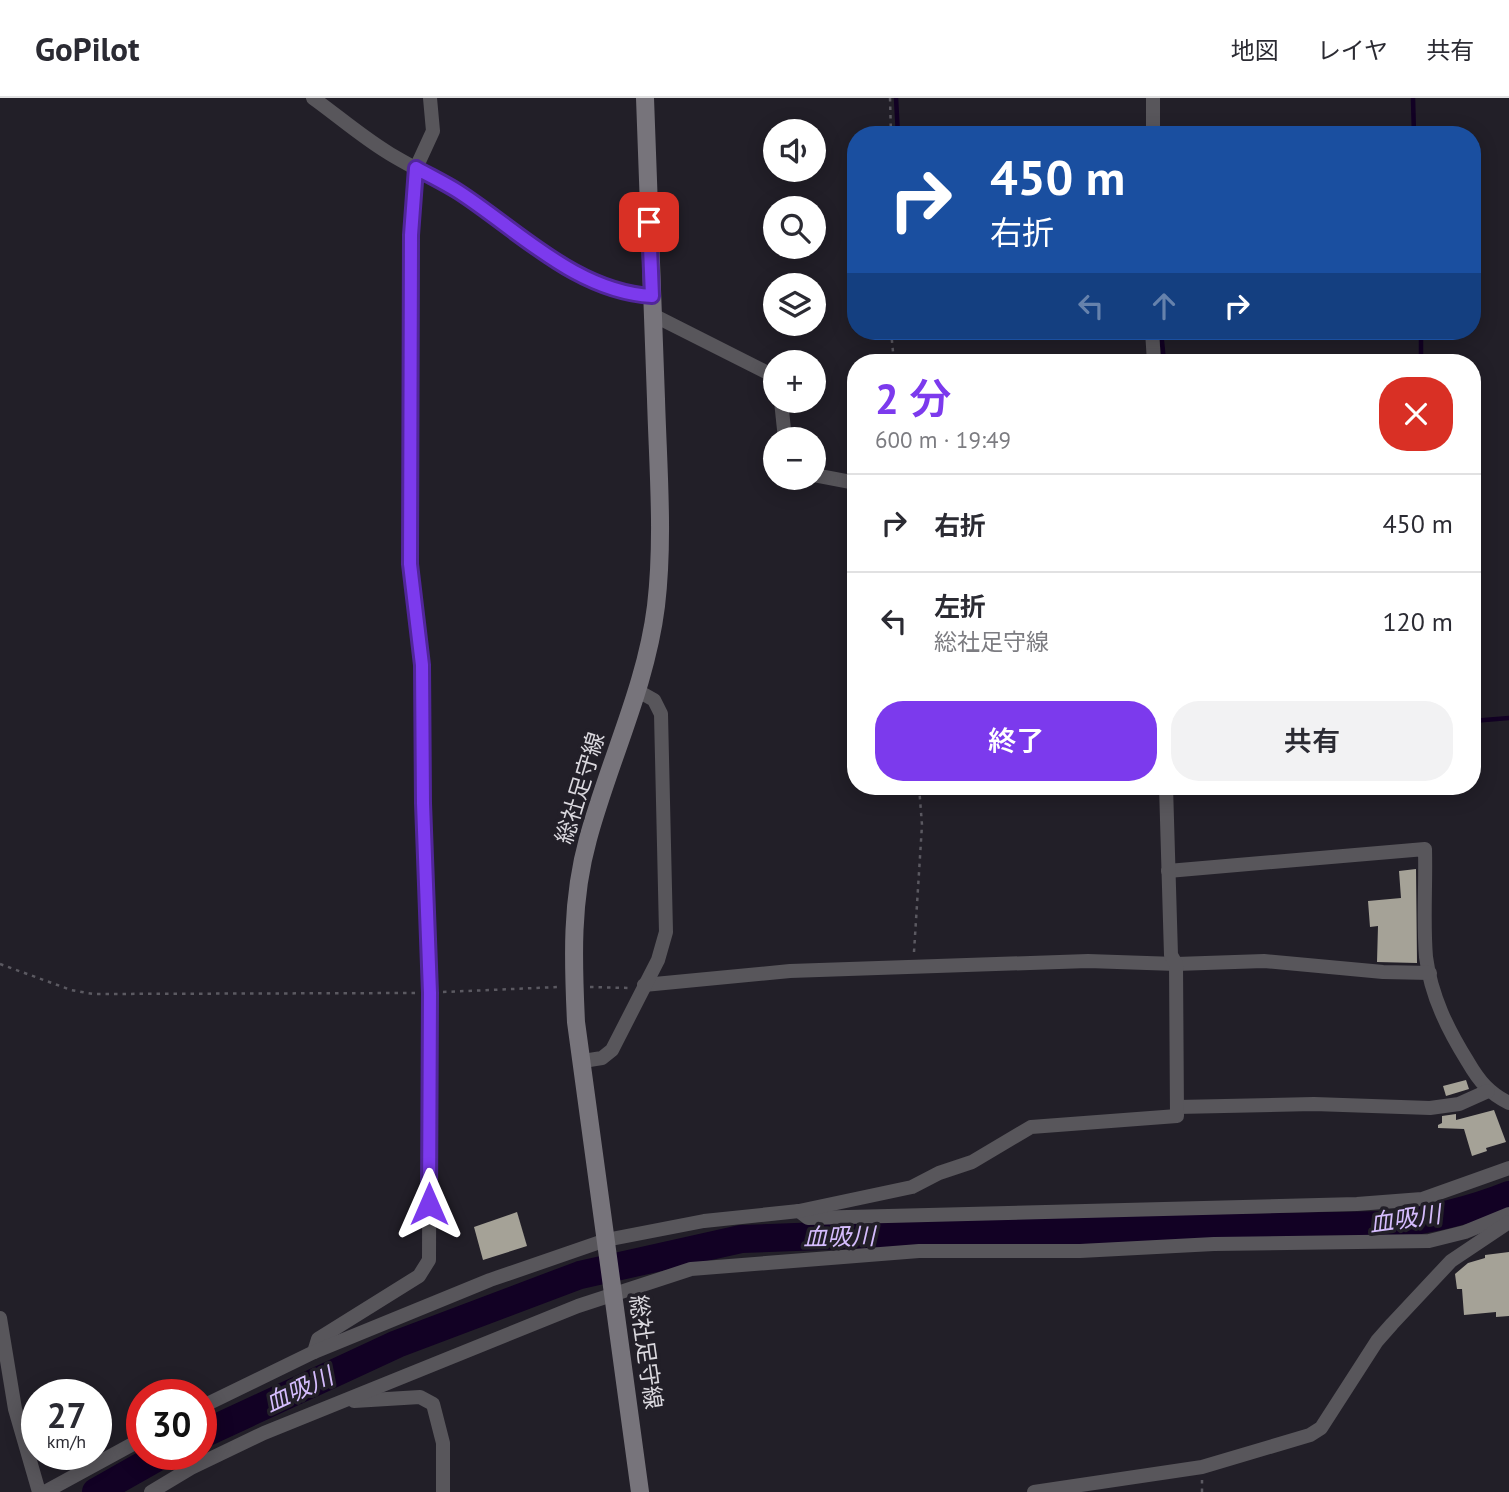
<!DOCTYPE html>
<html lang="ja">
<head>
<meta charset="utf-8">
<style>
	:root { --surface:#fff; --page:#f2f2f3; --text:#2b2b33; --muted:#7c7c81; --line:#e1e1e2; --accent:#7c3aed }
	body { margin:0; font-family:"PT Sans","Noto Sans JP",sans-serif; background:var(--page); color:var(--text); height:100vh; display:flex; flex-direction:column; font-size:26px; white-space:nowrap }
	* { box-sizing:border-box; margin:0 }
	p { font-size:23px; color:var(--muted) }
	.icon { flex:none; width:38px; height:38px; fill:none; stroke:currentColor; stroke-width:2; stroke-linecap:round; stroke-linejoin:round }
	.map { position:relative; flex:1; overflow:hidden }
	.drawer { position:absolute; left:847px; top:256px; width:634px; height:441px; display:flex; flex-direction:column; background:var(--surface); border-radius:28px; box-shadow:0 4px 18px #0003 }
	.drawer>* { flex:none }
	.hud { position:absolute; left:847px; top:28px; width:634px; height:214px; border-radius:28px; box-shadow:0 4px 18px #0003; background:#1a4fa0; color:#fff; overflow:hidden }
	.buttons { position:absolute; left:763px; top:21px; display:grid; gap:14px }
	.buttons a { display:grid; place-items:center; width:63px; height:63px; border-radius:50%; background:var(--surface); box-shadow:0 4px 18px #0003; font-size:35px }
	.speed { position:absolute; left:21px; top:1281px; display:flex; gap:14px; font-size:35px; font-weight:700; text-align:center }
	.speed>* { display:grid; place-content:center; width:91px; height:91px; border-radius:50%; background:var(--surface); box-shadow:0 4px 18px #0003; line-height:1 }
	.speed small { font-size:18px; font-weight:400 }
	.speed .limit { border:10px solid #d22; background:#fff; color:#111 }
	.pin { position:absolute; display:grid; place-items:center; width:60px; height:60px; color:#fff; margin:-30px; border-radius:14px; box-shadow:0 4px 10px #0006 }
	.me { position:absolute; width:77px; margin:-38px; rotate:0deg; stroke-linejoin:round; filter:drop-shadow(0 0 5px #0008) }
	.turn { display:flex; align-items:center; gap:24px; height:147px; padding:0 28px; font-size:32px }
	.turn .icon { width:91px; height:91px; stroke-width:2.5 }
	.turn b { display:block; font-size:49px; line-height:60px }
	.lanes { display:flex; align-items:center; height:66px; padding:0 28px; background:#0003; justify-content:center; gap:35px; direction:ltr }
	.lanes .off { opacity:.35 }
	.round { display:grid; place-items:center; flex:none; width:74px; height:74px; border-radius:28px; background:var(--page) }
	.summary { display:flex; align-items:center; justify-content:space-between; height:119px; padding:0 28px }
	h1 { font-size:42px; font-weight:600; line-height:52px; color:var(--accent) }
	.button { display:flex; gap:14px; margin-top:auto; padding:14px 28px }
	.button a { flex:1; height:80px; border-radius:28px; background:var(--accent); color:#fff; font-size:28px; font-weight:600; line-height:80px; text-align:center }
	.button a+a { background:var(--page); color:var(--text) }
	ul { padding:0; list-style:none }
	li { display:flex; align-items:center; gap:21px; height:98px; padding:0 28px; border-top:2px solid var(--line) }
	li div { flex:1 }
	li b { display:block; font-size:26px }
	li em { font-style:normal }
	header { display:flex; align-items:center; gap:42px; box-sizing:border-box; height:98px; padding:0 35px; background:var(--surface); border-bottom:2px solid var(--line) }
	header strong { font-size:33px }
	nav { display:flex; gap:38px; margin-inline-start:auto; font-size:24px }
	.map>svg:first-child { display:block }
	.lines { fill:none; stroke-linecap:round; stroke-linejoin:round }
	.stream { stroke:#120124; stroke-width:4.5 }
	.river { stroke:#120124; stroke-width:28 }
	.building { fill:#a5a297 }
	.path { stroke:#5b5961; stroke-width:2.5; stroke-dasharray:3.5 5; stroke-linecap:butt }
	.street { stroke:#58565b; stroke-width:14 }
	.secondary { stroke:#77747b; stroke-width:18 }
	.route-casing { stroke:#51269a; stroke-width:18 }
	.route { stroke:#7c3aed; stroke-width:12 }
	.labels { text-anchor:middle; stroke-width:7; stroke-linejoin:round; paint-order:stroke }
	.street-label { font-size:23px; fill:#dad8de; stroke:#221f28 }
	.water-label { font-size:24px; font-style:italic; fill:#d5bcfd; stroke:#221f28 }
</style>
</head>
<body>
<header>
<strong>GoPilot</strong>
<nav><a>地図</a><a>レイヤ</a><a>共有</a></nav>
</header>
<div class="map">
<svg width="1509" height="1394" viewBox="0 0 1509 1394">
	<rect width="100%" height="100%" fill="#221f28"/>
	<g class="lines">
		<g class="stream">
			<polyline points="896,0 898,37"/>
			<polyline points="1413,0 1414,37"/>
			<polyline points="1161,233 1164,264"/>
			<polyline points="1421,233 1421,264"/>
			<polyline points="1472,623 1509,620"/>
		</g>
		<g class="river">
			<path d="M201,1337L397,1246L580,1177L741,1141L902,1135L1387,1127C1430,1122 1469,1113 1509,1097"/>
			<polyline points="96,1394 163,1356"/>
		</g>
	</g>
	<g class="building">
		<polygon points="1416,771 1417,865 1377,864 1378,828 1370,829 1368,803 1401,800 1399,773"/>
		<polygon points="1466,982 1469,991 1446,998 1443,988"/>
		<polygon points="1494,1012 1506,1044 1486,1050 1487,1053 1472,1058 1464,1031 1438,1030 1438,1027 1442,1025 1442,1018 1456,1016 1456,1022"/>
		<polygon points="517,1114 527,1148 483,1162 474,1129"/>
		<polygon points="1509,1154 1509,1218 1496,1219 1496,1214 1464,1217 1462,1191 1457,1191 1455,1176 1468,1165 1485,1160 1485,1157"/>
	</g>
	<g class="lines">
		<g class="path">
			<polyline points="890,0 891,37"/>
			<polyline points="891,233 894,264"/>
			<polyline points="914,854 922,727 919,688"/>
			<polyline points="0,866 71,892 93,896 416,895"/>
			<polyline points="590,889 629,890"/>
			<polyline points="443,894 559,889"/>
			<polyline points="1202,1382 1202,1394"/>
		</g>
		<g class="street">
			<path d="M313,0C338,18 361,38 387,54C409,68 434,79 457,93C519,131 575,194 652,198"/>
			<polyline points="1153,0 1153,37"/>
			<polyline points="653,217 770,276 775,282"/>
			<polyline points="1152,233 1154,264"/>
			<polyline points="781,303 785,341"/>
			<polyline points="814,377 856,385"/>
			<path d="M1168,773L1425,751C1426,787 1423,824 1426,859C1431,898 1448,932 1468,964C1479,983 1489,995 1509,1005"/>
			<polyline points="644,887 790,873 1088,863 1176,866 1264,863 1383,874 1430,875"/>
			<polyline points="583,963 602,960 612,952 658,862 666,834 661,616 654,602 638,593"/>
			<polyline points="1177,1009 1314,1006 1430,1010 1459,1006 1488,993"/>
			<polyline points="799,1113 808,1120 1357,1106 1422,1101 1509,1070"/>
			<polyline points="0,1220 15,1311 39,1394"/>
			<polyline points="314,1254 318,1241 419,1178 429,1162 430,895 423,705 422,567 410,466 409,378 411,137 416,70 433,33 430,0"/>
			<polyline points="354,1303 420,1299 433,1306 443,1345 443,1394"/>
			<polyline points="201,1309 314,1254 490,1182 606,1142 704,1123 799,1113 912,1089 939,1075 972,1064 1031,1029 1177,1018 1176,866 1171,857 1166,688"/>
			<polyline points="45,1394 142,1341"/>
			<polyline points="151,1394 191,1370 264,1335 578,1208 691,1171 919,1153 1080,1153 1214,1146 1429,1143 1465,1134 1509,1116"/>
			<polyline points="1034,1394 1202,1369 1310,1337 1321,1330 1377,1243 1392,1226 1451,1163 1509,1124"/>
		</g>
		<path class="secondary" d="M640,1394L576,924C573,862 571,802 588,741C609,663 646,589 656,508C664,440 658,370 656,301C652,201 649,100 645,0"/>
	</g>
	<g class="lines">
		<g class="route-casing">
			<path id="route" d="M429,1106L430,895L423,705L422,567L410,466L411,137L416,70C430,78 445,85 459,94C519,133 577,194 652,198L649,124"/>
		</g>
		<use href="#route" class="route"/>
	</g>
	<g class="labels">
		<g class="street-label">
			<text transform="translate(580 690) rotate(-73)" y="8">総社足守線</text>
			<text transform="translate(646 1254) rotate(82)" y="8">総社足守線</text>
		</g>
		<g class="water-label">
			<text transform="translate(1405 1121) rotate(-8)" y="8">血吸川</text>
			<text transform="translate(839 1139) rotate(-1)" y="8">血吸川</text>
			<text transform="translate(299 1292) rotate(-25)" y="8">血吸川</text>
		</g>
	</g>
</svg>
<div class="buttons">
<a><svg class="icon" aria-label="sound" viewBox="0 0 24 24"><path d="M4 9h4l5-4v14l-5-4H4zM17 9q2 3 0 6"/></svg></a>
<a><svg class="icon" aria-label="search" viewBox="0 0 24 24"><circle cx="10" cy="10" r="6"/><path d="M15 15l6 6"/></svg></a>
<a><svg class="icon" aria-label="layers" viewBox="0 0 24 24"><path d="M12 4l9 5-9 5-9-5zM3 14l9 5 9-5"/></svg></a>
<a>+</a>
<a>−</a>
</div>
<div class="speed"><div>27<small>km/h</small></div><div class="limit">30</div></div>
<div class="pin" style="left:649px;top:124px;background:#d93025"><svg class="icon" aria-label="arrive" viewBox="0 0 24 24"><path d="M6 21V4h12l-3 4 3 4H6"/></svg></div>
<svg class="me" style="left:429px;top:1106px" viewBox="-20 -20 40 40"><path d="M0-17L14 15 0 8-14 15z" fill="#7c3aed" stroke="#fff" stroke-width="4"/></svg>
<div class="hud">
<div class="turn"><svg class="icon" aria-label="right" viewBox="0 0 24 24"><path d="M7 20v-9h11M14 6l5 5-5 5"/></svg><div><b>450 m</b>右折</div></div>
<div class="lanes"><svg class="icon off" aria-label="left" viewBox="0 0 24 24"><path d="M17 20v-9H6M10 6l-5 5 5 5"/></svg><svg class="icon off" aria-label="ahead" viewBox="0 0 24 24"><path d="M12 20V5M6 11l6-6 6 6"/></svg><svg class="icon" aria-label="right" viewBox="0 0 24 24"><path d="M7 20v-9h11M14 6l5 5-5 5"/></svg></div>
</div>
<section class="drawer">
<div class="summary"><div><h1>2 分</h1><p>600 m · 19:49</p></div><a class="round" style="background:#d93025;color:#fff"><svg class="icon" aria-label="close" viewBox="0 0 24 24"><path d="M6 6l12 12M18 6L6 18"/></svg></a></div>
<ul>
<li><svg class="icon" aria-label="right" viewBox="0 0 24 24"><path d="M7 20v-9h11M14 6l5 5-5 5"/></svg><div><b>右折</b></div><em>450 m</em></li>
<li><svg class="icon" aria-label="left" viewBox="0 0 24 24"><path d="M17 20v-9H6M10 6l-5 5 5 5"/></svg><div><b>左折</b><p>総社足守線</p></div><em>120 m</em></li>
</ul>
<div class="button"><a>終了</a><a>共有</a></div>
</section>
</div>
</body>
</html>
